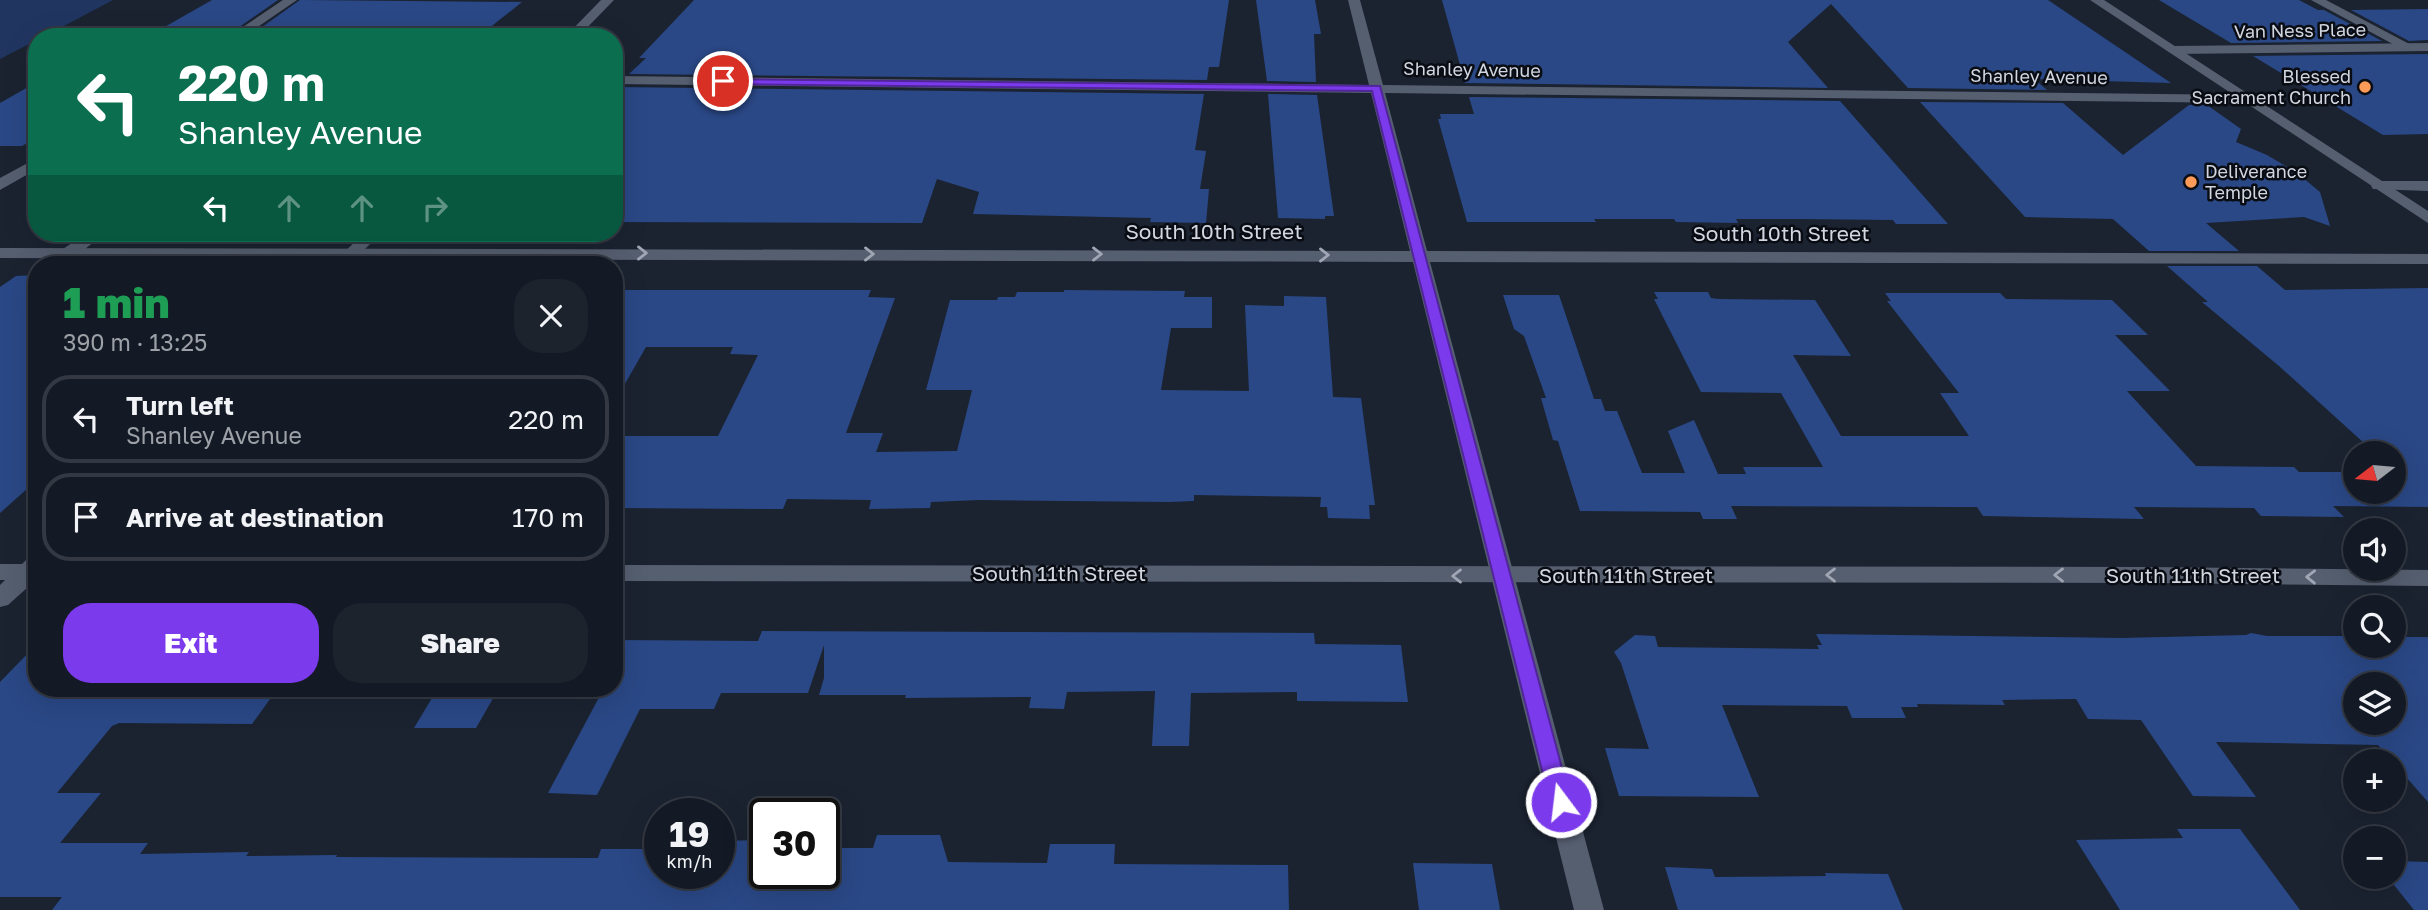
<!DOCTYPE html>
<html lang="en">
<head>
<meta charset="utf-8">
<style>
	:root { --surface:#141a25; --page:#1d232d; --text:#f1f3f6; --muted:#9da1a7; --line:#333842; --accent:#7c3aed }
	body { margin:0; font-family:"Golos Text",sans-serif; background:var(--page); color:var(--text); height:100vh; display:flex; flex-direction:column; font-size:26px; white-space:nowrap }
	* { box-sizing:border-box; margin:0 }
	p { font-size:23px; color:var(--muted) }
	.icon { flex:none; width:38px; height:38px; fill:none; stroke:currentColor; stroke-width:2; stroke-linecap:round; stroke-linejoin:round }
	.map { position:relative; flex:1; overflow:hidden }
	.details { position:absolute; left:28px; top:256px; width:595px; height:441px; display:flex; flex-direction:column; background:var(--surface); border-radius:28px; box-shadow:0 7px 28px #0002,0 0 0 2px var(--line) }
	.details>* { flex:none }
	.top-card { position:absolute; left:28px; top:28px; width:595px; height:214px; border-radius:28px; box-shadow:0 7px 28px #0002,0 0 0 2px var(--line); background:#0b6e4f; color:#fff; overflow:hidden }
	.needle { width:46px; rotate:254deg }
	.controls { position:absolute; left:2343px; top:441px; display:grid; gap:14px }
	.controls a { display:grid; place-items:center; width:63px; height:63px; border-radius:50%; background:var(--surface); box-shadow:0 7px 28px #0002,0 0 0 2px var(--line); font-size:35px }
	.speed { position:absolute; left:644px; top:798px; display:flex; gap:14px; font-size:35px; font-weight:700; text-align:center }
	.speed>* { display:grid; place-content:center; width:91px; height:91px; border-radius:50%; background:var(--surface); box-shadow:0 7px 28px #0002,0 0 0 2px var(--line); line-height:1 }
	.speed small { font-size:18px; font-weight:400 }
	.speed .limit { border:4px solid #111; border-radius:10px; background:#fff; color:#111 }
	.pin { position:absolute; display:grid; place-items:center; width:60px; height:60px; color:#fff; margin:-30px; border:4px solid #fff; border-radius:50%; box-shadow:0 2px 7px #0007 }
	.me { position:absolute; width:77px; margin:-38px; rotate:345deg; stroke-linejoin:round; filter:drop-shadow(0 0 5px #0008) }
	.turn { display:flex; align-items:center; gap:24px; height:147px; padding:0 35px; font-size:32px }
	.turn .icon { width:91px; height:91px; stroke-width:2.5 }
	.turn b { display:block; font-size:49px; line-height:60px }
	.lanes { display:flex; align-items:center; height:66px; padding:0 35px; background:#0003; justify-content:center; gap:35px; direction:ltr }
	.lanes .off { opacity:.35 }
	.round { display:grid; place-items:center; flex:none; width:74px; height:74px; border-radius:28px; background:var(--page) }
	.headline { display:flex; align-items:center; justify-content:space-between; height:119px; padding:0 35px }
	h1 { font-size:42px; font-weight:800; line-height:52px; color:#1e9e55 }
	.button { display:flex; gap:14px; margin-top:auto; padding:14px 35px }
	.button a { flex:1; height:80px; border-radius:28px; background:var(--accent); color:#fff; font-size:28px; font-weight:800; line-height:80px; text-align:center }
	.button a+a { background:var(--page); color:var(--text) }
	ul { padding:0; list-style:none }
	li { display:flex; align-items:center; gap:21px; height:88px; margin:0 14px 10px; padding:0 21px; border:4px solid var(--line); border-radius:28px }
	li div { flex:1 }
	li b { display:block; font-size:26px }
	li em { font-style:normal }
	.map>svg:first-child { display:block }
	.green { fill:#203661 }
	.building { fill:#2a4886; fill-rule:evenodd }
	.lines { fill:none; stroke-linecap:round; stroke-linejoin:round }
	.lane { fill:#565f70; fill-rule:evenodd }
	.street { fill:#565f70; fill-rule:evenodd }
	.secondary { fill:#565f70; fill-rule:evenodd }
	.oneway { stroke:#a0a6b3 }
	.route { fill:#7c3aed; stroke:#51269a; stroke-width:2 }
	.poi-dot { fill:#fe9b59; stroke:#090c12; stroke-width:2.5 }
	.labels { text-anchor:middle; stroke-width:5; stroke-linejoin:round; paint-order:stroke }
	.far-street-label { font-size:18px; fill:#d1d6e0; stroke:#090c12 }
	.far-poi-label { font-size:18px; fill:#d1d6e0; stroke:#090c12; text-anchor:end }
	.street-label { font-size:21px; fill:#d1d6e0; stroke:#090c12 }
</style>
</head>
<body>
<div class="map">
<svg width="2428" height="910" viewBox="0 0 2428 910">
	<rect width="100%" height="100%" fill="#1b2331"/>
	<polygon class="green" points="0,0 113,0 43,37 37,37 37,40 0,59"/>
	<g class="building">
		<polygon points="212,0 278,0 225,37 147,37"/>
		<polygon points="300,0 303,0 522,2 478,37 248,37"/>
		<polygon points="694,0 1229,0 1219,67 1209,67 1207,80 629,74 646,58 639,58"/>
		<polygon points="1256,0 1315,0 1321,34 1314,34 1316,82 1267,81"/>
		<polygon points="1442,0 2048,0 2171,83 2034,79 2047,90 1908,88 1831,4 1788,42 1828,88 1465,83"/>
		<polygon points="2159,0 2299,0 2318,10 2324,10 2382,41 2231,43"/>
		<polygon points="2428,9 2428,40 2409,41 2351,10"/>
		<polygon points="2428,54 2428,134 2383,135 2253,56"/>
		<polygon points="37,82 37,137 22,146 0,146 0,103"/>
		<polygon points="616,87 1204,94 1195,150 1206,151 1200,189 1209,189 1206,223 1150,222 1151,218 973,214 979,192 937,179 922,223 614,222"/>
		<polygon points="1268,94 1317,95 1334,216 1325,216 1325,219 1278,218"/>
		<polygon points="1469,97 1840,101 1948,224 1896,224 1893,220 1799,219 1736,219 1738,223 1676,222 1674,219 1594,219 1596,222 1467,222 1438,119 1441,119 1440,114 1474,114"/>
		<polygon points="1920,102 2063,103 2123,155 2189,105 2207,105 2241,129 2236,142 2267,155 2297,173 2320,192 2330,226 2304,217 2206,223 2239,251 2149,251 2113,219 2025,217"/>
		<polygon points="2167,266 2257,266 2285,290 2428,288 2428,507 2333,506 2344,517 2261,516 2254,508 2134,507 2144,519 1983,516 1977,507 1955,507 1731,506 1737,519 1703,519 1700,512 1580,511 1558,441 1553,440 1541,398 1546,398 1524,336 1514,329 1503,295 1559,295 1594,399 1601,399 1605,411 1617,411 1642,473 1685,473 1668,431 1694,420 1718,474 1746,474 1743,467 1823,467 1781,393 1701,392 1654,299 1658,299 1654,292 1708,292 1711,298 1718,299 1815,300 1851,356 1793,355 1841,436 1969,436 1940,393 1959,393 1887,301 1891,301 1885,293 2000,293 2006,299 2112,300 2148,335 2115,335 2170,391 2127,391 2196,466 2294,467 2299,472 2356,472 2356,492 2394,492 2394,473 2397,473 2394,470 2394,453 2375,453 2279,366 2202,302 2208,302"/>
		<polygon points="37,275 37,480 0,513 0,287 16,276"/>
		<polygon points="614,290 871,290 868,297 895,298 846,433 883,433 876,452 957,451 972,390 926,390 950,300 997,300 998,297 1015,297 1017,292 1064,292 1064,290 1185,291 1184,297 1212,297 1212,328 1171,328 1161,390 1249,391 1245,305 1284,306 1284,296 1326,297 1333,397 1361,398 1375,505 1369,505 1370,519 1328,518 1327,507 1320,507 1321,497 1194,495 1194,501 1170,502 979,500 931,502 930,508 869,509 871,500 787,499 783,509 614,508 614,436 718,436 758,355 730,354 733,347 646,347 614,403"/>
		<polygon points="762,631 1314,633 1315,644 1401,645 1408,702 1297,701 1297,692 1191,693 1189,746 1152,746 1155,691 1067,692 1064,709 1029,708 1031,697 905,698 906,695 819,695 824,678 824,645 808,693 721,693 714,709 640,709 597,795 548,793 604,688 614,688 614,640 758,641"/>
		<path d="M2251,633L2267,636H2356V646H2394V637H2428V802L2378,745L2216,742L2256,797L2193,796L2141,720L2088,719L2076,699L2002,700L2005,705L1917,704L1918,707H1901L1906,718H1852L1847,706L1722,705L1759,797L1619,796L1605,748L1649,749L1621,663L1614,652L1635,635L1655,636L1658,647L1819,649L1817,645H1822L1816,634L2122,638L2246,635ZM2356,684H2394V723H2356Z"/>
		<polygon points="37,644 37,688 278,688 252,724 119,723 112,726 57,793 101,793 60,843 148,843 140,854 249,852 246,856 337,855 336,857 598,858 601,849 660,849 660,873 719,873 719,841 760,840 749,873 824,873 824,848 873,848 877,835 940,835 948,862 1047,863 1050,844 1115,844 1114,864 1288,865 1289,910 52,910 62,897 0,897 0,682"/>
		<polygon points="438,688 499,688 476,728 414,728"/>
		<polygon points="2177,829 2240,829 2300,910 2120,910 2076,840 2183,838"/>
		<polygon points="2394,861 2428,862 2428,910 2414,910 2394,885"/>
		<polygon points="1413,863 1492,864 1500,910 1419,910"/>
		<polygon points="1665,867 1712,869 1715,877 1826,876 1825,873 1888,874 1903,910 1678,910"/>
	</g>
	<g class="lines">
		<g class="lane">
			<polygon points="2311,0 2326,0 2415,47 2414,50 2404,50"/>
			<polygon points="87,233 105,233 75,257 63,257 61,253 63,249"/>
		</g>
		<g class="street">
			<polygon points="283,0 297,0 243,37 228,37"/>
			<polygon points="1348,0 1360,0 1383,85 2246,95 2253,99 2246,103 1385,93 1427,251 2428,254 2428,264 1430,262 1604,910 1574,910 1413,262 0,258 0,248 1410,251 1371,93 614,84 614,76 1369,85"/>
			<polygon points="2428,43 2428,51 2173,54 2167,50 2173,46"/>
			<polygon points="37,158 37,169 0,190 0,178"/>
			<polygon points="2379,181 2428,181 2428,191 2373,189 2371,186"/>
		</g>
		<g class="secondary">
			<polygon points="601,0 614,0 578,37 565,37"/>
			<polygon points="2090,0 2104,0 2428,211 2428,223"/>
			<polygon points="364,233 381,233 350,264 332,264"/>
			<polygon points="37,555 37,579 8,605 0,607 0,585 5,580 0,580 0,564 22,564 29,557"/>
			<polygon points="614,565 2149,567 2428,570 2428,586 2149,583 614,581"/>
		</g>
	</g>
	<defs><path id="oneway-chevron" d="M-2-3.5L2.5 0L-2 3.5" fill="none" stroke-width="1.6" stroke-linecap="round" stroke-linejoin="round" transform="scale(1.75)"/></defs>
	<g class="oneway">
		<use href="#oneway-chevron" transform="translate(642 253)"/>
		<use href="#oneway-chevron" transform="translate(869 254)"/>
		<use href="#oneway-chevron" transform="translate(1097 254)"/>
		<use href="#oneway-chevron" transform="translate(1324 255)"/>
		<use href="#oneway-chevron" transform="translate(1831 575) rotate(180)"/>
		<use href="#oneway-chevron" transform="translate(2059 575) rotate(180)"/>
		<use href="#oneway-chevron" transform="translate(1457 576) rotate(-180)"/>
		<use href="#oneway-chevron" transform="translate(2311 577) rotate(-179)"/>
	</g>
	<polygon class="route" points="719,79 1380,86 1571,802 1568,808 1561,811 1553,808 1550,802 1372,91 723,84 719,83"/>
	<g class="poi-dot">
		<circle cx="2365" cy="87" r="7"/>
		<circle cx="2191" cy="182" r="7"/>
	</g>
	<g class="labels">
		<g class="far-street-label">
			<text transform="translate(2300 31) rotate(-1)" y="6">Van Ness Place</text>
			<text transform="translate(1472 70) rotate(1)" y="6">Shanley Avenue</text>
			<text transform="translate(2039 77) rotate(1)" y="6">Shanley Avenue</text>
		</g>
		<g class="far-poi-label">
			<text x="2351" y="83">Blessed<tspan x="2351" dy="21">Sacrament Church</tspan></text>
			<text x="2205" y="178" text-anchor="start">Deliverance<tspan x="2205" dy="21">Temple</tspan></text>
		</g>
		<g class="street-label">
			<text x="1214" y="239">South 10th Street</text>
			<text x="1781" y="241">South 10th Street</text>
			<text x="1059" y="581">South 11th Street</text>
			<text x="1626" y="583">South 11th Street</text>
			<text x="2193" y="583">South 11th Street</text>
		</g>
	</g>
</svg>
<div class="controls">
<a><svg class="needle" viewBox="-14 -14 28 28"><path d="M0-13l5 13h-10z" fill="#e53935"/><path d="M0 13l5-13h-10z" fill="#9da1a7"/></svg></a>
<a><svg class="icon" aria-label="sound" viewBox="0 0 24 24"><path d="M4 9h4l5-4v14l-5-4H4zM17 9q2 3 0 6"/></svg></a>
<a><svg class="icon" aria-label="search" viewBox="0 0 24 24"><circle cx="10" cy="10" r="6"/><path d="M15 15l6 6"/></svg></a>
<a><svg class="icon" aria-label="layers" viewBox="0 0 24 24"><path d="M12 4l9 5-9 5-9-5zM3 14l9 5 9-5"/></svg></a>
<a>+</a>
<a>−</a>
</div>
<div class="speed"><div>19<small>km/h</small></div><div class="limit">30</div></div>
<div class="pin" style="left:723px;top:81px;background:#d93025"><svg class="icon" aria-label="arrive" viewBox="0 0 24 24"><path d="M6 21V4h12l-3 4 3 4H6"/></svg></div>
<svg class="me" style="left:1561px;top:802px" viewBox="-20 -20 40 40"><circle r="17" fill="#7c3aed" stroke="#fff" stroke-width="3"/><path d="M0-11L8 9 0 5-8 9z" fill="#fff"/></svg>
<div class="top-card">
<div class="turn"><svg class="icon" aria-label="left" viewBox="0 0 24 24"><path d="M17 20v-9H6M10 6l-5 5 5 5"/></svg><div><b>220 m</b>Shanley Avenue</div></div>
<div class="lanes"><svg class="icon" aria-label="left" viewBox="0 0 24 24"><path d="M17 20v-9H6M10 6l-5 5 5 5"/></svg><svg class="icon off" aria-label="ahead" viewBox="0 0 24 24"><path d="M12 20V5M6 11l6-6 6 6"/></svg><svg class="icon off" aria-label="ahead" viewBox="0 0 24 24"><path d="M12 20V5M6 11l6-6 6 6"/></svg><svg class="icon off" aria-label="right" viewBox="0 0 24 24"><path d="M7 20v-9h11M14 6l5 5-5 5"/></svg></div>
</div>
<section class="details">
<div class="headline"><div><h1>1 min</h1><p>390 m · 13:25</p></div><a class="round"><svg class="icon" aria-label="close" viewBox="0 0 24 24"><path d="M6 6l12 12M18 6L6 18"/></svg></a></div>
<ul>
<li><svg class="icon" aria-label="left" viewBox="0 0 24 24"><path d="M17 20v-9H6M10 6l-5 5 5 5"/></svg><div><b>Turn left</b><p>Shanley Avenue</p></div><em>220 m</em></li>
<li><svg class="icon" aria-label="arrive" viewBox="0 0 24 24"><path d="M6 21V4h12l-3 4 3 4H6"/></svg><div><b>Arrive at destination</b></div><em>170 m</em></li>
</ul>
<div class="button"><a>Exit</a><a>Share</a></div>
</section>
</div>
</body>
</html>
